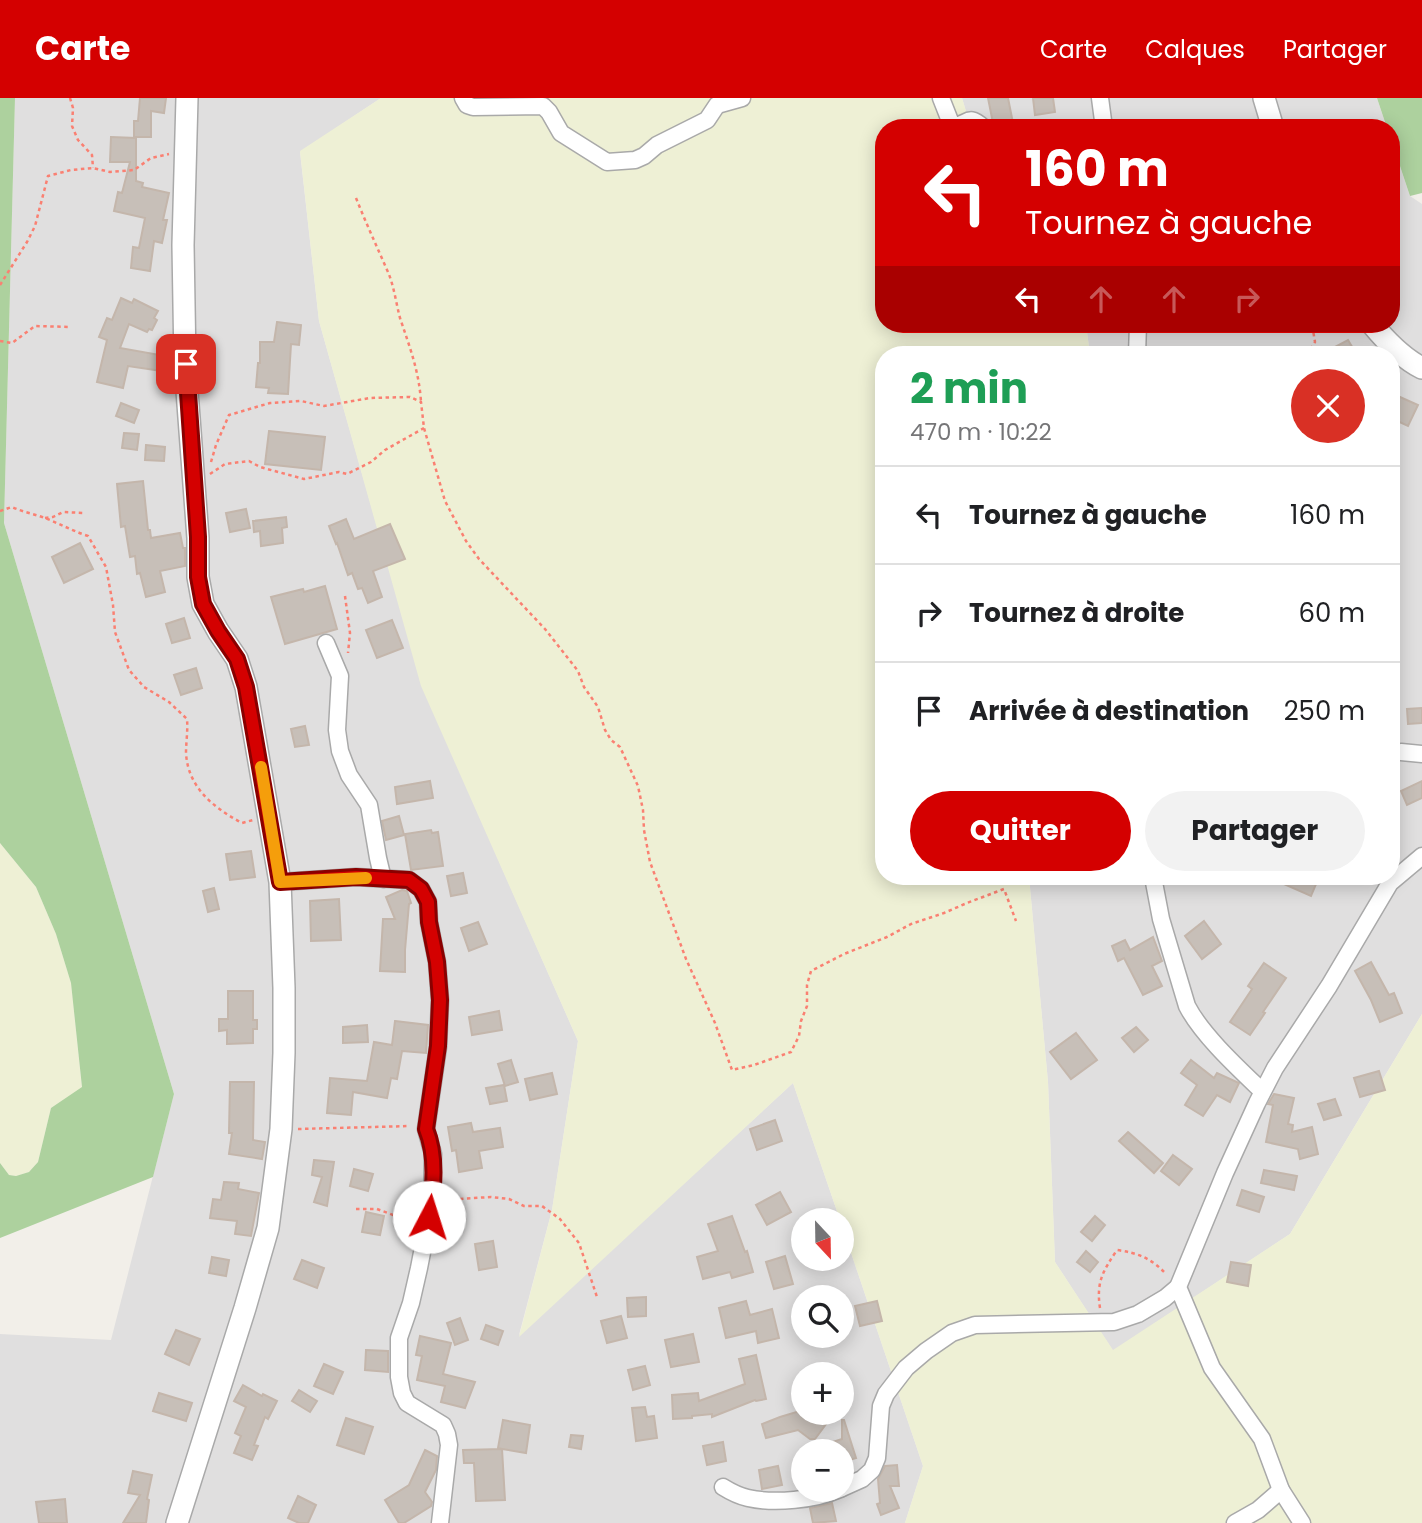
<!DOCTYPE html>
<html lang="fr">
<head>
<meta charset="utf-8">
<style>
	:root { --surface:#fff; --page:#f2f2f2; --text:#202124; --muted:#757577; --line:#e0e0e0; --accent:#d40000 }
	body { margin:0; font-family:Poppins,sans-serif; background:var(--page); color:var(--text); height:100vh; display:flex; flex-direction:column; font-size:26px; white-space:nowrap }
	* { box-sizing:border-box; margin:0 }
	p { font-size:23px; color:var(--muted) }
	.icon { flex:none; width:38px; height:38px; fill:none; stroke:currentColor; stroke-width:2; stroke-linecap:round; stroke-linejoin:round }
	.map { position:relative; flex:1; overflow:hidden }
	.drawer { position:absolute; left:875px; top:248px; width:525px; height:539px; display:flex; flex-direction:column; background:var(--surface); border-radius:28px; box-shadow:0 4px 18px #0003 }
	.drawer>* { flex:none }
	.hud { position:absolute; left:875px; top:21px; width:525px; height:214px; border-radius:28px; box-shadow:0 4px 18px #0003; background:#d40000; color:#fff; overflow:hidden }
	.needle { width:46px; rotate:158deg }
	.fabs { position:absolute; left:791px; top:1110px; display:grid; gap:14px }
	.fabs a { display:grid; place-items:center; width:63px; height:63px; border-radius:50%; background:var(--surface); box-shadow:0 4px 18px #0003; font-size:35px }
	.pin { position:absolute; display:grid; place-items:center; width:60px; height:60px; color:#fff; margin:-30px; border-radius:14px; box-shadow:0 4px 10px #0006 }
	.me { position:absolute; width:77px; margin:-38px; rotate:5deg; stroke-linejoin:round; filter:drop-shadow(0 0 5px #0008) }
	.turn { display:flex; align-items:center; gap:24px; height:147px; padding:0 35px; font-size:32px }
	.turn .icon { width:91px; height:91px; stroke-width:2.5 }
	.turn b { display:block; font-size:49px; line-height:60px }
	.lanes { display:flex; align-items:center; height:66px; padding:0 35px; background:#0003; justify-content:center; gap:35px; direction:ltr }
	.lanes .off { opacity:.35 }
	.round { display:grid; place-items:center; flex:none; width:74px; height:74px; border-radius:37px; background:var(--page) }
	.head { display:flex; align-items:center; justify-content:space-between; height:119px; padding:0 35px }
	h1 { font-size:42px; font-weight:700; line-height:52px; color:#1e9e55 }
	.button { display:flex; gap:14px; margin-top:auto; padding:14px 35px }
	.button a { flex:1; height:80px; border-radius:42px; background:var(--accent); color:#fff; font-size:28px; font-weight:700; line-height:80px; text-align:center }
	.button a+a { background:var(--page); color:var(--text) }
	ul { padding:0; list-style:none }
	li { display:flex; align-items:center; gap:21px; height:98px; padding:0 35px; border-top:2px solid var(--line) }
	li div { flex:1 }
	li b { display:block; font-size:26px }
	li em { font-style:normal }
	header { display:flex; align-items:center; gap:42px; box-sizing:border-box; height:98px; padding:0 35px; background:var(--accent); color:#fff }
	header strong { font-size:33px }
	nav { display:flex; gap:38px; margin-inline-start:auto; font-size:24px }
	.map>svg:first-child { display:block }
	.residential { fill:#e0dfdf; fill-rule:evenodd }
	.farmland { fill:#eef0d5 }
	.forest { fill:#add19e }
	.building { fill:#c7bfb8; stroke:#c4b6ab; stroke-width:2 }
	.lines { fill:none; stroke-linecap:round; stroke-linejoin:round }
	.minor-casing { stroke:#a9a9a9; stroke-width:19 }
	.tertiary-casing { stroke:#a9a9a9; stroke-width:24 }
	.path { stroke:#fa8072; stroke-width:2.5; stroke-dasharray:3.5 3.5; stroke-linecap:butt }
	.minor { stroke:#fff; stroke-width:16 }
	.tertiary { stroke:#fff; stroke-width:21 }
	.route-casing { stroke:#8a0000; stroke-width:18 }
	.route { stroke:#d40000; stroke-width:12 }
	.slow { stroke:#f59e0b; stroke-width:12 }
</style>
</head>
<body>
<header>
<strong>Carte</strong>
<nav><a>Carte</a><a>Calques</a><a>Partager</a></nav>
</header>
<div class="map">
<svg width="1422" height="1425" viewBox="0 0 1422 1425">
	<rect width="100%" height="100%" fill="#f2efe9"/>
	<g class="residential">
		<path d="M15,0H381L300,54L319,223L422,588L578,943L552,1112L519,1237L793,985L840,1122H803V1160H842V1128L923,1368L905,1425H0V1236L111,1242L174,996L4,425ZM803,1199H842V1237H803ZM803,1276H842V1314H803ZM803,1353H842V1391H803Z"/>
		<polygon points="962,0 1377,0 1387,30 971,30"/>
		<polygon points="1391,41 1410,98 1422,106 1422,916 1290,1136 1113,1253 1055,1164 1048,984 1029,779 1391,779 1391,257 1090,257 1086,226 1391,226"/>
	</g>
	<g class="farmland">
		<polygon points="381,0 962,0 971,30 884,30 884,226 1086,226 1090,257 884,257 884,779 1029,779 1048,984 1055,1164 1113,1252 1290,1136 1422,916 1422,1425 905,1425 923,1368 842,1128 842,1122 840,1122 793,985 519,1239 552,1112 578,943 421,588 319,223 300,53"/>
		<polygon points="0,745 36,789 56,836 71,885 82,990 51,1010 38,1064 29,1074 16,1078 9,1077 0,1065"/>
	</g>
	<g class="forest">
		<polygon points="0,0 15,0 4,425 174,996 153,1079 0,1140 0,1065 9,1077 16,1078 29,1074 38,1064 51,1010 82,989 71,885 56,836 36,789 0,745"/>
		<polygon points="1377,0 1422,0 1422,95 1410,98 1391,41 1391,30 1387,30"/>
	</g>
	<g class="building">
		<polygon points="140,0 166,0 164,15 151,13 151,39 134,39 134,23 138,23"/>
		<polygon points="988,0 1008,0 1014,30 994,30"/>
		<polygon points="1033,0 1053,0 1055,14 1035,17"/>
		<polygon points="111,39 136,40 136,83 143,85 142,89 169,95 163,122 167,122 162,145 154,143 150,173 131,170 133,149 139,150 145,120 114,113 118,94 122,95 130,64 110,64"/>
		<polygon points="121,200 132,205 134,201 158,213 154,220 157,222 152,232 149,231 147,234 129,226 120,250 171,259 169,274 128,268 123,290 97,284 107,242 99,239 107,220 112,222"/>
		<polygon points="277,224 301,227 299,247 291,246 288,296 268,295 269,290 256,289 258,265 260,265 260,244 274,244"/>
		<polygon points="1348,242 1357,257 1320,257"/>
		<polygon points="1391,295 1418,307 1408,328 1391,320"/>
		<polygon points="121,305 139,312 134,325 116,318"/>
		<polygon points="269,333 325,339 321,372 265,366"/>
		<polygon points="124,335 139,336 137,352 122,350"/>
		<polygon points="146,347 165,349 164,363 145,362"/>
		<polygon points="143,383 148,432 150,432 151,440 180,435 183,450 185,450 185,468 160,473 165,494 146,499 140,475 137,476 135,458 130,459 125,428 121,429 117,386"/>
		<polygon points="246,411 250,430 230,434 226,415"/>
		<polygon points="286,419 287,429 282,430 283,445 261,448 260,433 254,434 253,423"/>
		<polygon points="346,421 354,441 390,426 405,461 373,473 382,499 368,505 362,490 358,491 352,475 348,477 337,445 336,446 329,428"/>
		<polygon points="80,445 93,471 64,485 52,459"/>
		<polygon points="325,488 337,531 285,546 271,499 303,491 304,494"/>
		<polygon points="184,520 190,540 172,545 166,526"/>
		<polygon points="392,522 403,550 377,560 366,532"/>
		<polygon points="196,570 202,590 181,597 174,577"/>
		<polygon points="1422,610 1422,625 1408,626 1407,611"/>
		<polygon points="305,628 309,647 295,649 291,631"/>
		<polygon points="430,683 433,700 397,706 395,689"/>
		<polygon points="1422,683 1422,700 1407,707 1401,693"/>
		<polygon points="399,718 404,737 386,742 382,723"/>
		<polygon points="431,732 432,735 438,734 443,768 411,772 405,736"/>
		<polygon points="251,753 255,779 230,782 226,756"/>
		<polygon points="463,775 467,795 451,798 447,778"/>
		<polygon points="1268,779 1319,779 1311,798"/>
		<polygon points="214,790 219,811 208,814 203,793"/>
		<polygon points="402,792 407,793 411,805 409,806 405,852 405,874 380,873 383,821 395,821 386,799"/>
		<polygon points="339,801 341,842 311,843 310,803"/>
		<polygon points="1204,823 1221,846 1202,861 1185,838"/>
		<polygon points="478,824 487,846 469,853 461,830"/>
		<polygon points="1153,839 1162,863 1152,868 1162,888 1143,897 1124,860 1118,863 1112,848 1125,842 1130,852"/>
		<polygon points="1371,864 1389,897 1394,895 1402,915 1380,924 1371,902 1355,873"/>
		<polygon points="1264,865 1286,880 1263,914 1265,915 1250,937 1230,924 1252,891 1248,888"/>
		<polygon points="228,893 253,893 253,922 257,922 257,931 253,931 253,945 227,946 227,932 219,933 219,921 228,921"/>
		<polygon points="499,913 502,932 472,937 469,919"/>
		<polygon points="395,923 428,927 426,955 402,953 397,981 391,980 387,1000 353,994 351,1017 327,1015 330,980 367,983 374,944 392,947"/>
		<polygon points="367,927 368,944 343,945 343,929"/>
		<polygon points="1136,929 1148,942 1134,954 1122,940"/>
		<polygon points="1076,935 1097,962 1071,981 1050,954"/>
		<polygon points="511,962 518,984 505,988 498,966"/>
		<polygon points="1191,962 1214,980 1217,975 1239,985 1230,1004 1217,997 1203,1018 1185,1007 1197,987 1181,975"/>
		<polygon points="1379,973 1385,992 1360,999 1354,980"/>
		<polygon points="552,975 557,996 530,1002 525,981"/>
		<polygon points="230,984 254,984 253,1042 265,1044 262,1061 229,1056 232,1035 229,1035"/>
		<polygon points="504,987 507,1003 490,1006 486,990"/>
		<polygon points="1274,996 1294,1000 1288,1026 1293,1027 1292,1034 1312,1029 1318,1056 1300,1061 1298,1051 1266,1044 1273,1007 1268,1006"/>
		<polygon points="1335,1001 1341,1017 1324,1022 1318,1006"/>
		<polygon points="775,1022 782,1043 757,1052 750,1031"/>
		<polygon points="471,1025 473,1034 500,1030 503,1049 479,1053 482,1070 459,1074 456,1052 452,1053 448,1029"/>
		<polygon points="1128,1034 1163,1065 1154,1075 1119,1043"/>
		<polygon points="1173,1057 1192,1071 1179,1087 1161,1073"/>
		<polygon points="314,1062 334,1064 327,1108 314,1104 322,1079 312,1077"/>
		<polygon points="354,1071 373,1076 368,1093 350,1088"/>
		<polygon points="1264,1072 1297,1078 1294,1092 1261,1085"/>
		<polygon points="224,1084 239,1085 238,1091 259,1095 251,1138 235,1136 237,1123 210,1120 213,1101 221,1102"/>
		<polygon points="1242,1092 1264,1099 1259,1114 1237,1107"/>
		<polygon points="780,1094 791,1114 767,1127 756,1107"/>
		<polygon points="366,1114 384,1118 380,1137 362,1134"/>
		<polygon points="732,1118 745,1154 747,1153 753,1174 732,1180 730,1174 703,1181 697,1159 718,1153 708,1126"/>
		<polygon points="1095,1118 1105,1127 1092,1143 1081,1134"/>
		<polygon points="493,1143 497,1169 479,1172 475,1146"/>
		<polygon points="1086,1153 1098,1164 1090,1174 1077,1164"/>
		<polygon points="785,1158 793,1186 774,1191 766,1164"/>
		<polygon points="212,1159 229,1162 226,1178 209,1175"/>
		<polygon points="302,1162 324,1170 317,1190 294,1181"/>
		<polygon points="1231,1164 1251,1167 1248,1188 1227,1184"/>
		<polygon points="646,1199 646,1218 628,1219 627,1200"/>
		<polygon points="746,1203 750,1217 772,1211 779,1240 758,1245 756,1233 726,1240 719,1210"/>
		<polygon points="877,1203 882,1223 860,1228 855,1208"/>
		<polygon points="621,1218 627,1240 607,1245 601,1223"/>
		<polygon points="460,1220 468,1242 455,1247 447,1225"/>
		<polygon points="486,1227 503,1233 498,1247 481,1241"/>
		<polygon points="176,1232 200,1241 189,1267 165,1256"/>
		<polygon points="693,1236 699,1264 671,1269 665,1242"/>
		<polygon points="420,1238 451,1245 443,1276 475,1284 465,1310 441,1304 445,1288 417,1282 422,1258 416,1257"/>
		<polygon points="366,1252 388,1253 388,1274 365,1272"/>
		<polygon points="756,1257 766,1301 756,1303 755,1302 712,1319 712,1316 692,1318 692,1320 673,1321 672,1297 698,1295 699,1303 745,1286 739,1261"/>
		<polygon points="324,1266 343,1274 333,1296 314,1288"/>
		<polygon points="645,1268 650,1287 633,1292 628,1272"/>
		<polygon points="243,1287 262,1298 263,1296 277,1303 268,1321 265,1319 254,1347 258,1348 252,1362 234,1355 241,1338 235,1335 246,1309 234,1303"/>
		<polygon points="299,1292 317,1303 310,1314 292,1303"/>
		<polygon points="159,1295 192,1305 186,1323 153,1313"/>
		<polygon points="645,1309 647,1319 654,1318 657,1340 636,1343 632,1310"/>
		<polygon points="803,1312 803,1314 835,1314 815,1341 810,1341 798,1332 766,1340 762,1326 780,1319"/>
		<polygon points="346,1320 373,1329 364,1356 337,1347"/>
		<polygon points="503,1322 530,1327 526,1355 502,1351 505,1402 476,1403 474,1365 464,1365 463,1352 502,1351 498,1350"/>
		<polygon points="842,1322 844,1322 856,1360 842,1364 842,1353 814,1353 814,1350 842,1341"/>
		<polygon points="571,1337 583,1338 581,1351 569,1349"/>
		<polygon points="723,1344 726,1363 707,1367 703,1348"/>
		<polygon points="425,1352 437,1358 436,1372 425,1394 432,1404 431,1408 404,1425 399,1425 385,1402 409,1387"/>
		<polygon points="897,1367 899,1388 890,1388 899,1410 881,1417 877,1406 880,1405 878,1381 885,1368"/>
		<polygon points="778,1368 782,1387 762,1391 759,1372"/>
		<polygon points="133,1373 152,1377 147,1401 149,1402 146,1425 123,1425 140,1397 128,1395"/>
		<polygon points="298,1398 316,1407 308,1425 299,1425 288,1420"/>
		<polygon points="65,1401 67,1425 39,1425 36,1404"/>
		<polygon points="832,1405 836,1423 813,1425 810,1410"/>
	</g>
	<g class="lines">
		<g class="minor-casing">
			<g id="minor">
				<polyline points="463,0 467,7 473,9 543,8 549,14 561,35 607,64 635,62 644,58 657,47 707,22 717,7 742,0"/>
				<path d="M941,0L952,28C969,28 966,14 984,30"/>
				<polyline points="1100,0 1104,30"/>
				<polyline points="1137,257 1138,226"/>
				<polyline points="326,545 340,578 337,632 340,653 349,677 369,707 378,760 383,781"/>
				<polyline points="1401,654 1422,656"/>
				<path d="M1153,779L1161,821L1187,908C1202,937 1238,970 1262,993"/>
				<polyline points="280,784 356,779 409,782 421,791 428,804 429,824 437,864 440,902 438,949 426,1031 433,1056 432,1103 419,1170 411,1205 399,1240 399,1279 402,1295 407,1305 443,1327 447,1336 449,1347 440,1425"/>
				<path d="M723,1389C731,1394 739,1398 748,1400C774,1406 815,1402 840,1391"/>
				<polyline points="842,1390 862,1381 872,1372 877,1360 881,1308 886,1296 906,1270 926,1253 952,1235 975,1227 1114,1224 1138,1216 1165,1200 1178,1189"/>
				<polyline points="1235,1425 1258,1412 1281,1392"/>
				<polyline points="1302,1425 1281,1392 1262,1341 1212,1270 1178,1189 1225,1075 1257,1005 1275,970 1329,888 1390,785 1422,758"/>
			</g>
		</g>
		<g class="tertiary-casing">
			<g id="tertiary">
				<polyline points="1264,0 1273,30"/>
				<path d="M1372,226C1386,243 1402,260 1422,270"/>
				<polyline points="177,1425 245,1210 268,1130 281,1031 284,955 284,890 280,784 246,589 237,561 218,533 203,506 198,479 198,440 185,266 183,147 187,0"/>
			</g>
		</g>
		<g class="path">
			<polyline points="70,0 73,10 72,28 78,42 92,57 93,70"/>
			<path d="M356,100C366,125 377,149 388,174C394,188 396,205 400,220C410,250 419,273 421,304"/>
			<polyline points="0,187 27,144 35,128 48,78 71,72 93,70 110,74 134,72 151,60 169,56"/>
			<polyline points="0,243 12,245 35,228 71,229"/>
			<polyline points="1307,257 1315,244 1312,226"/>
			<polyline points="211,364 216,347 229,317 270,305 301,303 324,308 370,300 410,299 421,304 424,330 445,403 466,443 479,461 545,531 578,573 584,589 598,609 605,632 611,642 620,649 638,688 643,712 644,732 650,764 686,861 715,925 732,972 754,967 791,954 799,938 801,923 807,908 807,887 811,873 844,856 887,839 911,826 944,815 967,805 1004,791 1016,823"/>
			<polyline points="210,376 225,366 249,363 260,369 304,381 339,374 347,376 371,364 385,352 424,330"/>
			<path d="M0,413L12,409C23,414 34,416 45,420C60,426 73,433 88,438L106,469L113,507L115,534L129,572L144,589L169,604L187,621C188,633 186,644 186,655C188,690 214,710 242,725L253,722"/>
			<polyline points="45,420 53,419 63,414 83,415"/>
			<polyline points="345,498 350,535 348,555"/>
			<polyline points="1355,779 1366,784 1375,785"/>
			<polyline points="298,1031 410,1028"/>
			<polyline points="446,1100 458,1101 491,1099 509,1101 524,1108 542,1108 560,1121 579,1145 597,1199"/>
			<polyline points="356,1111 377,1111 404,1121 413,1121"/>
			<path d="M1100,1210C1096,1184 1103,1173 1117,1152C1138,1155 1151,1160 1166,1176"/>
		</g>
		<use href="#minor" class="minor"/>
		<use href="#tertiary" class="tertiary"/>
	</g>
	<g class="lines">
		<g class="route-casing">
			<path id="route" d="M186,266L198,439V479L203,506L218,533L237,561L246,589L280,784L356,779L409,782L421,791L428,804L429,824L437,864L440,902L438,948L426,1031C437,1058 434,1090 429,1119"/>
		</g>
		<use href="#route" class="route"/>
		<polyline class="slow" points="261,669 280,784 366,780"/>
	</g>
</svg>
<div class="fabs">
<a><svg class="needle" viewBox="-14 -14 28 28"><path d="M0-13l5 13h-10z" fill="#e53935"/><path d="M0 13l5-13h-10z" fill="#757577"/></svg></a>
<a><svg class="icon" aria-label="search" viewBox="0 0 24 24"><circle cx="10" cy="10" r="6"/><path d="M15 15l6 6"/></svg></a>
<a>+</a>
<a>−</a>
</div>
<div class="pin" style="left:186px;top:266px;background:#d93025"><svg class="icon" aria-label="arrive" viewBox="0 0 24 24"><path d="M6 21V4h12l-3 4 3 4H6"/></svg></div>
<svg class="me" style="left:429px;top:1119px" viewBox="-20 -20 40 40"><circle r="19" fill="#fff"/><path d="M0-13L10 11 0 6-10 11z" fill="#d40000"/></svg>
<div class="hud">
<div class="turn"><svg class="icon" aria-label="left" viewBox="0 0 24 24"><path d="M17 20v-9H6M10 6l-5 5 5 5"/></svg><div><b>160 m</b>Tournez à gauche</div></div>
<div class="lanes"><svg class="icon" aria-label="left" viewBox="0 0 24 24"><path d="M17 20v-9H6M10 6l-5 5 5 5"/></svg><svg class="icon off" aria-label="ahead" viewBox="0 0 24 24"><path d="M12 20V5M6 11l6-6 6 6"/></svg><svg class="icon off" aria-label="ahead" viewBox="0 0 24 24"><path d="M12 20V5M6 11l6-6 6 6"/></svg><svg class="icon off" aria-label="right" viewBox="0 0 24 24"><path d="M7 20v-9h11M14 6l5 5-5 5"/></svg></div>
</div>
<section class="drawer">
<div class="head"><div><h1>2 min</h1><p>470 m · 10:22</p></div><a class="round" style="background:#d93025;color:#fff"><svg class="icon" aria-label="close" viewBox="0 0 24 24"><path d="M6 6l12 12M18 6L6 18"/></svg></a></div>
<ul>
<li><svg class="icon" aria-label="left" viewBox="0 0 24 24"><path d="M17 20v-9H6M10 6l-5 5 5 5"/></svg><div><b>Tournez à gauche</b></div><em>160 m</em></li>
<li><svg class="icon" aria-label="right" viewBox="0 0 24 24"><path d="M7 20v-9h11M14 6l5 5-5 5"/></svg><div><b>Tournez à droite</b></div><em>60 m</em></li>
<li><svg class="icon" aria-label="arrive" viewBox="0 0 24 24"><path d="M6 21V4h12l-3 4 3 4H6"/></svg><div><b>Arrivée à destination</b></div><em>250 m</em></li>
</ul>
<div class="button"><a>Quitter</a><a>Partager</a></div>
</section>
</div>
</body>
</html>
